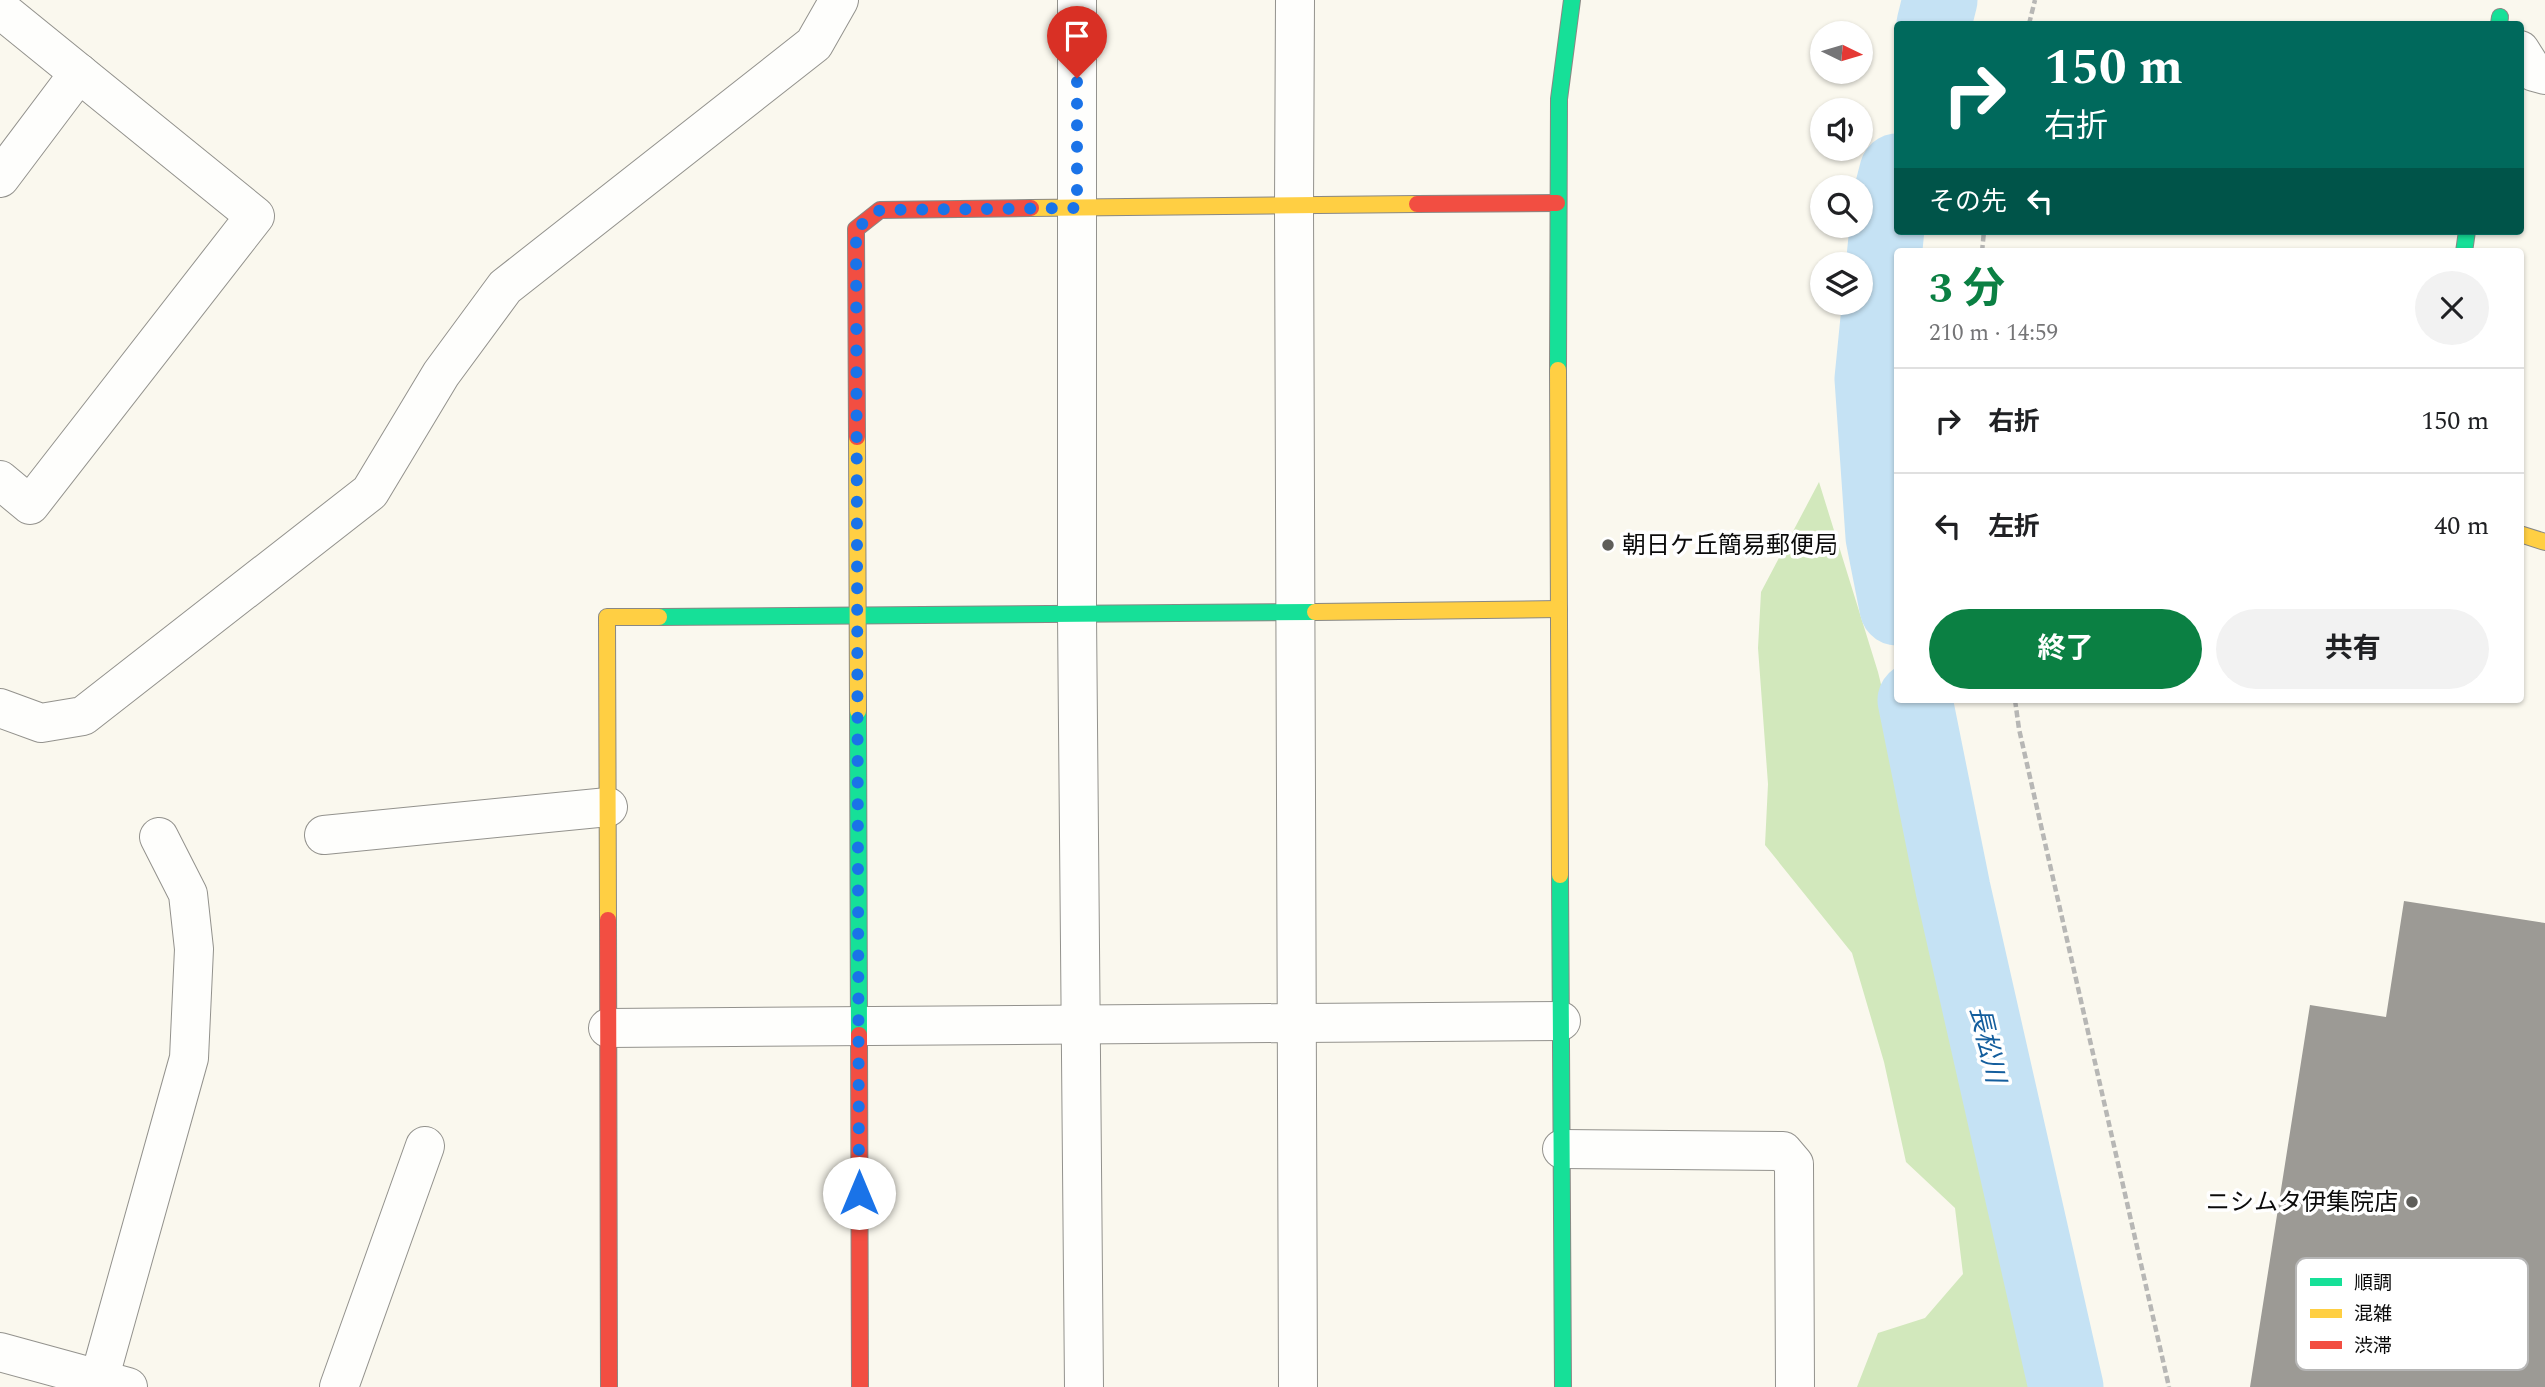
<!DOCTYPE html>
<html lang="ja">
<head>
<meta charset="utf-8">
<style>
	:root { --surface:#fff; --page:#f2f2f2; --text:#202124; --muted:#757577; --line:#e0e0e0; --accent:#0b8043 }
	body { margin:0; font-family:Spectral,"Noto Sans JP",serif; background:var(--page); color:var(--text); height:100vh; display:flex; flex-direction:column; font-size:26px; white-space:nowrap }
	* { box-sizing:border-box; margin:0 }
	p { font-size:23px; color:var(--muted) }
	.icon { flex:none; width:38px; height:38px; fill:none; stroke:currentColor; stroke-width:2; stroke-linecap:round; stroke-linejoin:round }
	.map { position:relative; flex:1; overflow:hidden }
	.drawer { position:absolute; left:1894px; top:248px; width:630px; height:455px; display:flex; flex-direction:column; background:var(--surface); border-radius:7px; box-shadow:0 2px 5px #0004 }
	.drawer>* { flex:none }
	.hud { position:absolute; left:1894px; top:21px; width:630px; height:214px; border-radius:7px; box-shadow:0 2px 5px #0004; background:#00695c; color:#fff; overflow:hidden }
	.needle { width:46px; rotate:95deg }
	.buttons { position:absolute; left:1810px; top:21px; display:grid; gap:14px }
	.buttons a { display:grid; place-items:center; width:63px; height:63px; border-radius:50%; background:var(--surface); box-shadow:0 2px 5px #0004; font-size:35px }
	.pin { position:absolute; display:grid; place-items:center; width:60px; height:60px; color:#fff; margin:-72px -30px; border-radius:50% 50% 50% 0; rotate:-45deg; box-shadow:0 0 7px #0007 }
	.pin .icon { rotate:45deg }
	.me { position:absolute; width:77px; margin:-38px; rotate:0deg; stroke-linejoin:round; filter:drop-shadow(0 0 5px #0008) }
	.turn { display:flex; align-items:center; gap:24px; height:147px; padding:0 35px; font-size:32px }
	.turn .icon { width:91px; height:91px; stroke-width:2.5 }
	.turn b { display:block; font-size:49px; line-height:60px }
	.then { display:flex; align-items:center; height:66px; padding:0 35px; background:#0003; gap:14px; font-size:26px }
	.round { display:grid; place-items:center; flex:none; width:74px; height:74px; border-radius:37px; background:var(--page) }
	.overview { display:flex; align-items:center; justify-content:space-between; height:119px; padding:0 35px }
	h1 { font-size:42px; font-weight:700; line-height:52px; color:var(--accent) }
	.primary-button { display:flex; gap:14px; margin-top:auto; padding:14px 35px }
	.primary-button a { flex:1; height:80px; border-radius:42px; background:var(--accent); color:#fff; font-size:28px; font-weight:700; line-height:80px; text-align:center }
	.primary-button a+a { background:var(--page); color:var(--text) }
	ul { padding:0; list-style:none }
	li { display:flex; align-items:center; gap:21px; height:105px; padding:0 35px; border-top:2px solid var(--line) }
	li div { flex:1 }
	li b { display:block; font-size:26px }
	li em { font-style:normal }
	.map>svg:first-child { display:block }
	.forest { fill:#d2e8bc }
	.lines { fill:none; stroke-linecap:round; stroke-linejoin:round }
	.river { stroke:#c5e2f4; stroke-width:75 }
	.building { fill:#9c9a95 }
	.street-casing { stroke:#93928d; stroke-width:40 }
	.fast-casing { stroke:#898884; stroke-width:18 }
	.slow-casing { stroke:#898884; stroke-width:18 }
	.jam-casing { stroke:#898884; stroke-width:18 }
	.path { stroke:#b7b7b5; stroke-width:4.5; stroke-dasharray:7 3.5; stroke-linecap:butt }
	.street { stroke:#fefefc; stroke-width:38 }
	.fast { stroke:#16e098; stroke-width:16 }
	.slow { stroke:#ffcf43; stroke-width:16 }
	.jam { stroke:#f24e42; stroke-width:16 }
	.route { stroke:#1a73e8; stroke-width:12; stroke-dasharray:0 21.6 }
	.poi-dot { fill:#5f5e5a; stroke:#fff; stroke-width:2.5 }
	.labels { text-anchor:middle; stroke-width:7; stroke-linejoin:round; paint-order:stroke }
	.poi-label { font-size:24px; fill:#0b0b0b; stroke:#fff; text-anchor:start }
	.water-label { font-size:26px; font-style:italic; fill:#145e9d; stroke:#fff }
	.key { fill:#fff; stroke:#b6b6b6; stroke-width:2 }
	.key-label { font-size:19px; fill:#0b0b0b }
</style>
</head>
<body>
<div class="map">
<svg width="2545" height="1387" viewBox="0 0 2545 1387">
	<rect width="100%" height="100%" fill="#faf8ee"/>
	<polygon class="forest" points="1819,482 1878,672 1944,942 2008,1258 2042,1387 1857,1387 1878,1333 1925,1318 1963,1274 1955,1208 1906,1162 1884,1062 1852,953 1765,845 1768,784 1758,648 1761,592"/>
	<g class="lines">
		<g class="river">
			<polyline points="1934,24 1940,0"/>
			<polyline points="1897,171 1890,198 1872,379 1883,537 1897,608"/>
			<polyline points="1915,700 1953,889 2066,1387"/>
		</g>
	</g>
	<polygon class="building" points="2404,901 2545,923 2545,1387 2250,1387 2310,1005 2386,1017"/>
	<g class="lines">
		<g class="street-casing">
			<g id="street">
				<polyline points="1077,0 1077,615 1084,1387"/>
				<polyline points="1295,0 1294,206 1298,1387"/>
				<polyline points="0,9 255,216 30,505 0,480"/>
				<polyline points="2520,50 2534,72 2545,75"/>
				<polyline points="0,178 79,73"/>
				<polyline points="0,708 41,723 83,716 370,492 441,374 505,287 814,44 839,0"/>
				<polyline points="324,835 608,807"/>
				<polyline points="608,1028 1561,1021"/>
				<polyline points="1562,1149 1783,1151 1794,1164 1795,1387"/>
				<polyline points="0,1352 128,1387"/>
				<polyline points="97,1387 189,1058 194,949 188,894 159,837"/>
				<polyline points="339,1387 425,1146"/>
			</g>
		</g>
		<g class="fast-casing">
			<g id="fast">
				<polyline points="2499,24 2500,17"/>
				<polyline points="2464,252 2467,231"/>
				<polyline points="1558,370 1559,99 1572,0"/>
				<polyline points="659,617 1315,612"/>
				<polyline points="858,711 859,1035"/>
				<polyline points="1560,875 1563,1387"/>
			</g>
		</g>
		<g class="slow-casing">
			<g id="slow">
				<polyline points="1031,208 1417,204"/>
				<polyline points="1558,370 1560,875"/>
				<polyline points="857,437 858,711"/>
				<polyline points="2520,534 2545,542"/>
				<polyline points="1315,612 1559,609"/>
				<polyline points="608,920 607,617 659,617"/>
			</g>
		</g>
		<g class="jam-casing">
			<g id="jam">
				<polyline points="1417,204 1557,203"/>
				<polyline points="857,437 856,229 880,210 1031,208"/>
				<polyline points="608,920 609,1387"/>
				<polyline points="859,1035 860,1387"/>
			</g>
		</g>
		<g class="path">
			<polyline points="2029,24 2035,0"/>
			<polyline points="1982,252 1984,231"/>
			<polyline points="2015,700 2019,729 2169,1387"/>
		</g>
		<use href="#street" class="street"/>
		<use href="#fast" class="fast"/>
		<use href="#slow" class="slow"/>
		<use href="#jam" class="jam"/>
	</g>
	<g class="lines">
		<polyline class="route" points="859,1193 856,229 880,210 1077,208 1077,78"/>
	</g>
	<g class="poi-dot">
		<circle cx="1608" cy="545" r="7"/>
		<circle cx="2412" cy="1202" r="7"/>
	</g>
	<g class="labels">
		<g class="poi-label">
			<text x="1622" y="553">朝日ケ丘簡易郵便局</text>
			<text x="2398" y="1210" text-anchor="end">ニシムタ伊集院店</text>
		</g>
		<g class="water-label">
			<text transform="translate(1988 1044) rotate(77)" y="9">長松川</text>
		</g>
	</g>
	<rect x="2296" y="1258" width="232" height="112" rx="10" class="key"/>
	<rect x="2310" y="1278" width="32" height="8" fill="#16e098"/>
	<rect x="2310" y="1309" width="32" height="9" fill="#ffcf43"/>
	<rect x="2310" y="1341" width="32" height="8" fill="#f24e42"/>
	<g class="key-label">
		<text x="2354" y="1289">順調</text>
		<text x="2354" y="1320">混雑</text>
		<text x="2354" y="1352">渋滞</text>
	</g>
</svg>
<div class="buttons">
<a><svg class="needle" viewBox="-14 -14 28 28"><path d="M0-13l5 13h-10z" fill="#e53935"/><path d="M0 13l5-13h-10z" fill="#757577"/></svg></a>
<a><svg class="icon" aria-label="sound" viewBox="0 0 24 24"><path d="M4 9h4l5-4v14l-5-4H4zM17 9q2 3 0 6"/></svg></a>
<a><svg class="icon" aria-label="search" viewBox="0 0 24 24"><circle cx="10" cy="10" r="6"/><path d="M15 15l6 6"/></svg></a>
<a><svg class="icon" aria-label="layers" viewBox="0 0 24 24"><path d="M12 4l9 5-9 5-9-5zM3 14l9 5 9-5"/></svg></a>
</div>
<div class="pin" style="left:1077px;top:78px;background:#d93025"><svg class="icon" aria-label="arrive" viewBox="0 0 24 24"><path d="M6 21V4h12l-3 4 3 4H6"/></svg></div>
<svg class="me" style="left:859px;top:1193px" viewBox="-20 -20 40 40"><circle r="19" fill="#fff"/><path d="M0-13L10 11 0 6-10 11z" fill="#1a73e8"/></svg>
<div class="hud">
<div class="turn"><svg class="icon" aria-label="right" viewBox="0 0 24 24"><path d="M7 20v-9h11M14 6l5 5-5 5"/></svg><div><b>150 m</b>右折</div></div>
<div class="then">その先<svg class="icon" aria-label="left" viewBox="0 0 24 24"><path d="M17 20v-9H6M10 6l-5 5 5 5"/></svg></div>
</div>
<section class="drawer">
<div class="overview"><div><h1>3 分</h1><p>210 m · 14:59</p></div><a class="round"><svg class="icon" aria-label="close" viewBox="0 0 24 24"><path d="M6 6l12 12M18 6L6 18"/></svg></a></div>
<ul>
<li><svg class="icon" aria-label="right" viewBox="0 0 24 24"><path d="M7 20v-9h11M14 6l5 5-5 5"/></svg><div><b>右折</b></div><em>150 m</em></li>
<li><svg class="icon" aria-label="left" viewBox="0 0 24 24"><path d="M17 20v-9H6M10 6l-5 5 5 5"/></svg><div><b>左折</b></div><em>40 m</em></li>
</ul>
<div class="primary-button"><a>終了</a><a>共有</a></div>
</section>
</div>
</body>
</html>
